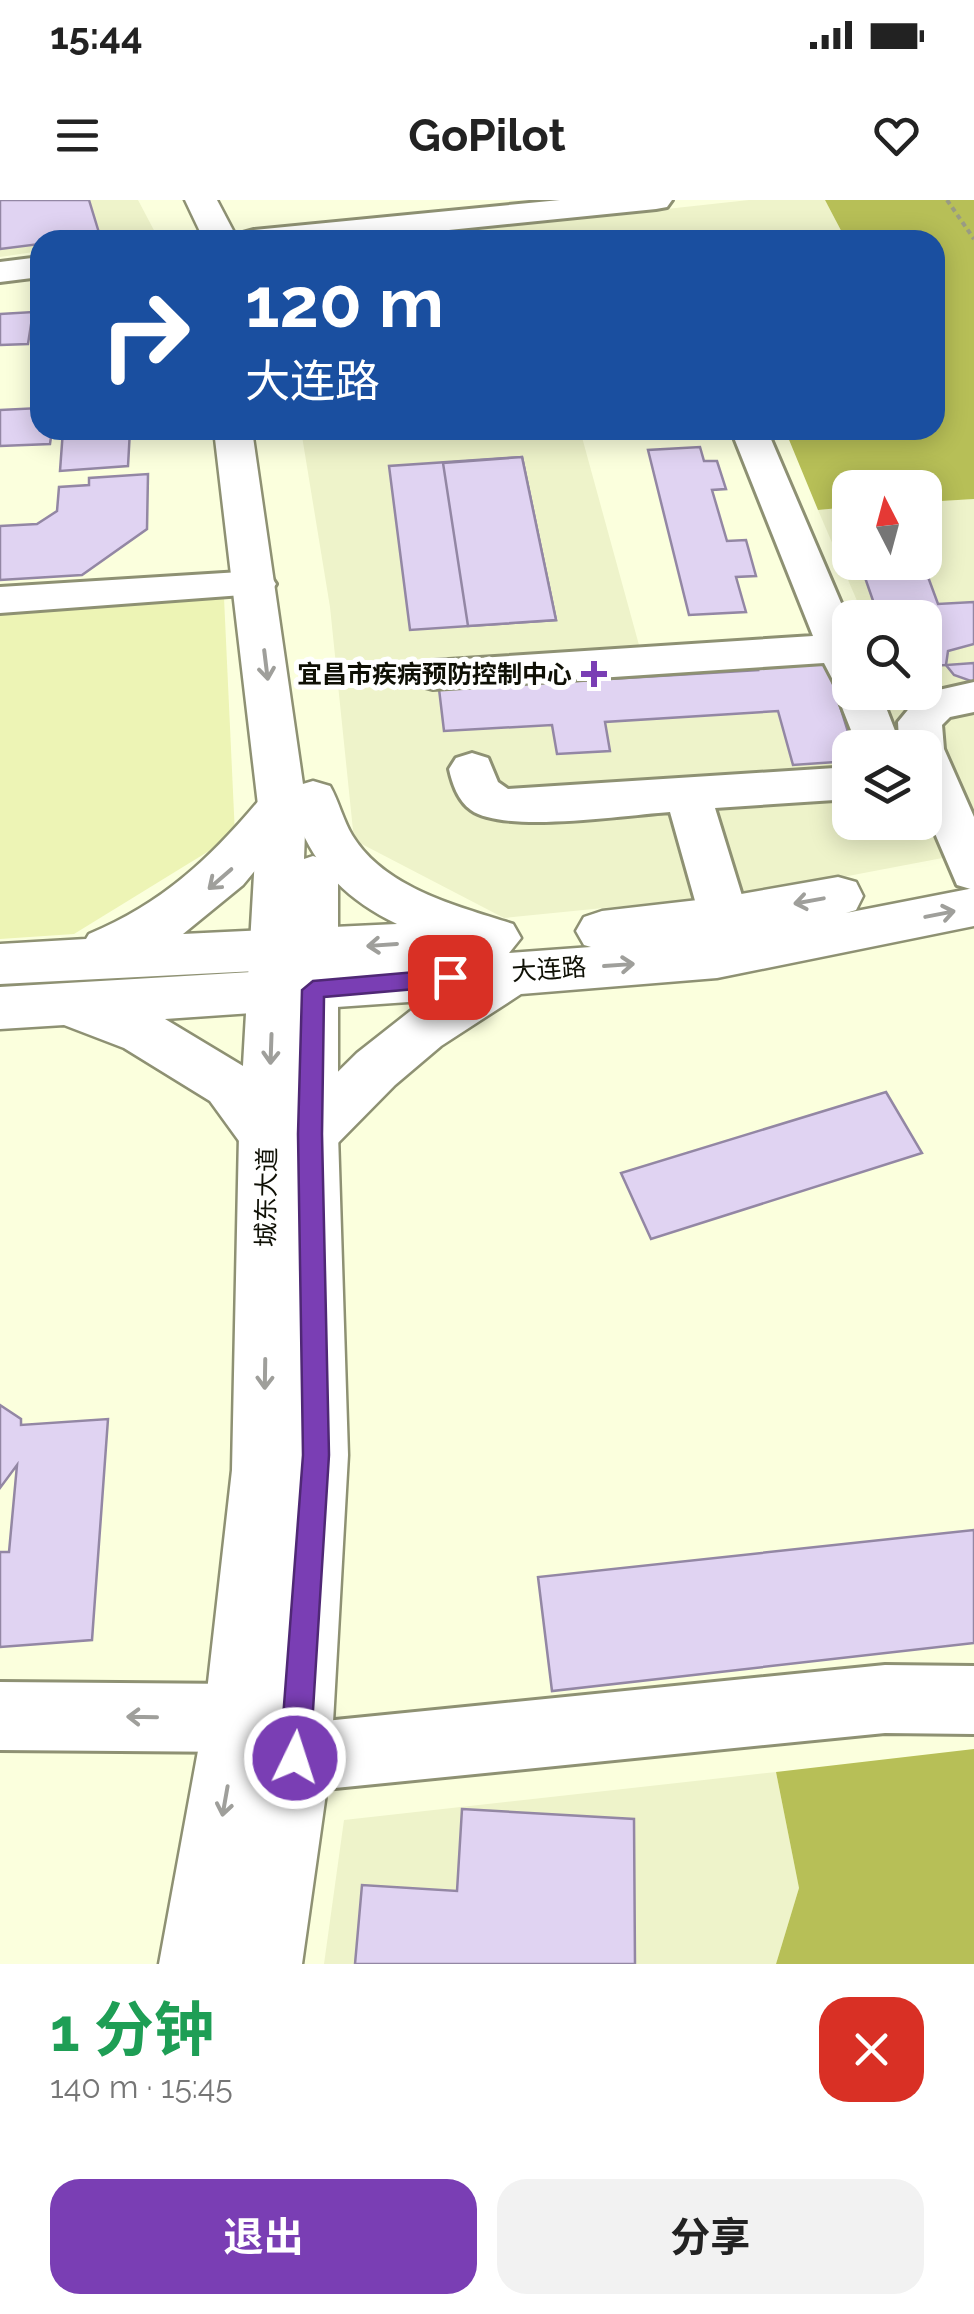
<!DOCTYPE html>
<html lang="zh">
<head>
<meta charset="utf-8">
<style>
	:root { --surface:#fff; --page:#f2f2f2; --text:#222; --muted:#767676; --accent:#7a3eb4 }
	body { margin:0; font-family:Raleway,"Noto Sans SC",sans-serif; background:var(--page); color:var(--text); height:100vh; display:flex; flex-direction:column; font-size:38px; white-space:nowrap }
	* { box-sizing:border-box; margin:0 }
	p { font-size:32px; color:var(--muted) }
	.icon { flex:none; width:55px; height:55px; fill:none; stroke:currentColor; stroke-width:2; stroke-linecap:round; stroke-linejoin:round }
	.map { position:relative; height:1764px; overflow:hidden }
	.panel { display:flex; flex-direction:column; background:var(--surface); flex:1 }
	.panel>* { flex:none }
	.guide { position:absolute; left:30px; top:30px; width:915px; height:210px; border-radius:30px; box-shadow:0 5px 25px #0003; background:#1a4fa0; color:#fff; overflow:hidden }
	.needle { width:65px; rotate:354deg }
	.buttons { position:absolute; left:832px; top:270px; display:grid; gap:20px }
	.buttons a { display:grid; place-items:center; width:110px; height:110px; border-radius:20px; background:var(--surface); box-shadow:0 5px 25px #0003; font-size:50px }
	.pin { position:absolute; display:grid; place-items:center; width:85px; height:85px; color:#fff; margin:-42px; border-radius:20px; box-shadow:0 5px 15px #0006 }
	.me { position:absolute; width:110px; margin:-55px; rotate:4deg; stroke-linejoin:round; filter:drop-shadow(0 0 8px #0008) }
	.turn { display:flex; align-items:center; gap:35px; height:210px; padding:0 50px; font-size:45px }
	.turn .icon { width:130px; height:130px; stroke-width:2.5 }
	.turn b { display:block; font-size:70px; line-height:85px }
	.round { display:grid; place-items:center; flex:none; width:105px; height:105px; border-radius:30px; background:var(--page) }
	.head { display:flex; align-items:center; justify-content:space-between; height:170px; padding:0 50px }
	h1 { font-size:60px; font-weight:700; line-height:75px; color:#1e9e55 }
	.action { display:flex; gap:20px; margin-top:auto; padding:20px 50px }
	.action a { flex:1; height:115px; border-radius:30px; background:var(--accent); color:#fff; font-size:40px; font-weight:700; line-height:115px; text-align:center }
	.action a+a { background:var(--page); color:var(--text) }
	.status { display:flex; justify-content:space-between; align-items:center; height:70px; padding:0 50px; background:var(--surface); direction:ltr }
	.status svg { height:28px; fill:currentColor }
	header { display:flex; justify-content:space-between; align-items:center; height:130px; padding:0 50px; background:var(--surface); font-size:45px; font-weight:700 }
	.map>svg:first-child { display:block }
	.built { fill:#eef3ca; fill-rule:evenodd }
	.green { fill:#edf4b5 }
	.forest { fill:#b7bf57 }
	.building { fill:#e0d3f2; stroke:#9387a4; stroke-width:2.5 }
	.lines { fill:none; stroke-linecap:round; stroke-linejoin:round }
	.minor-casing { stroke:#8e9173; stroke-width:6 }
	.major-casing { stroke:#8e9173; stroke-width:5 }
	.highway-casing { stroke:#8e9173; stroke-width:5 }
	.path { stroke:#999b83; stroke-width:4; stroke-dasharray:5 4; stroke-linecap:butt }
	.minor { fill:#fff; fill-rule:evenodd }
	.major { fill:#fff; fill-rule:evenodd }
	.highway { fill:#fff; fill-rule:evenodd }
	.oneway { stroke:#9f9f9b }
	.route { fill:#7a3eb4; stroke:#4f2875; stroke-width:2.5 }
	.poi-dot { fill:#7a3eb4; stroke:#fff; stroke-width:4 }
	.labels { text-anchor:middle; stroke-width:10; stroke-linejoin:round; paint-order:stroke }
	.poi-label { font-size:25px; font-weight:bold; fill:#0f1005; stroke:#fff; text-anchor:end }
	.street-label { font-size:25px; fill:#0f1005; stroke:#fff }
</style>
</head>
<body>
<div class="status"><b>15:44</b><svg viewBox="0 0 49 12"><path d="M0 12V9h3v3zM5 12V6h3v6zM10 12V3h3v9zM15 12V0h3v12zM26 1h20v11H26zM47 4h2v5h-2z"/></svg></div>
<header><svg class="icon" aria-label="menu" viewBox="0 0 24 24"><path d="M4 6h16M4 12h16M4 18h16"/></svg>GoPilot<svg class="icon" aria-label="heart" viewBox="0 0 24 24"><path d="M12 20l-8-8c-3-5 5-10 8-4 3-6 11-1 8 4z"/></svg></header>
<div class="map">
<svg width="974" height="1764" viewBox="0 0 974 1764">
	<rect width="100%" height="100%" fill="#fbffdd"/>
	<g class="built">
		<polygon points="0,0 138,0 157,36 125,40 40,40 40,51 0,57"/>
		<polygon points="749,0 825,0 846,40 383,40"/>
		<path d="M301,230H580L642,456L850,440V492H925V418L864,417L818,310L850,307V362H925V302L974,299V652L764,692L504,718L354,640L330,407ZM850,548H925V622H850Z"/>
		<polygon points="776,1572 799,1688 776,1764 324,1764 344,1620"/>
	</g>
	<polygon class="green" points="223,376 235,635 74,734 0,739 0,392"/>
	<g class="forest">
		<polygon points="825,0 974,0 974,299 925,302 925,288 850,288 850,307 818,310 785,230 935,230 935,40 846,40"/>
		<polygon points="974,1549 974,1764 776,1764 799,1688 776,1572"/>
	</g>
	<g class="building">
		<polygon points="0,0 89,0 100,36 40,40 40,44 0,49"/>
		<polygon points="33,112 28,144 0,145 0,114"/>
		<polygon points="40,208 40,230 52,230 50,244 0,246 0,210"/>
		<polygon points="63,230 130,230 128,266 60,271"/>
		<polygon points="700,247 704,261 717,261 726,289 712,290 727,341 746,340 756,376 736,377 746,412 689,415 648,250"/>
		<polygon points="522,257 556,420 410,430 389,266"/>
		<polygon points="522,257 556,420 468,426 443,263"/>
		<polygon points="148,274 147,329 82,375 0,380 0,326 37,324 57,311 59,287 89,285 89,278"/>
		<polygon points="924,366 938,404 974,402 974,444 948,451 946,465 925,466 925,418 879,418 862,369"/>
		<polygon points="824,455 853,548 850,561 793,565 778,511 605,522 610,551 557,554 552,525 444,531 439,489 758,470 755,460"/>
		<polygon points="974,463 974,482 954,475 946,465"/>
		<polygon points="886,892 922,953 651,1039 621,973"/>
		<polygon points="0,1205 21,1219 21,1225 108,1219 92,1440 0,1447 0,1352 9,1352 17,1265 0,1288"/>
		<polygon points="974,1330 974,1443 552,1491 538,1377"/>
		<polygon points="462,1609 634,1619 635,1764 355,1764 362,1685 457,1691"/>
	</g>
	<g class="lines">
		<g class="minor-casing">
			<g id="minor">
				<polygon points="560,0 672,0 667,7 656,9 351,40 238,40 243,33 254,30"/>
				<polygon points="40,57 40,77 0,82 0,62"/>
				<polygon points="731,230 767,230 850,424 850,492 880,492 899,541 898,522 921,494 974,482 974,512 950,517 942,525 944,549 974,617 974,690 957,685 925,610 925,548 858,548 836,492 840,486 835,484 824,463 433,489 418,485 412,475 418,465 433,461 813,436"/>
				<polygon points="256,371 270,375 276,384 270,393 0,413 0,387"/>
				<path d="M472,553L488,558L498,582L508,589L850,567V599L715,608L760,754L752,768L735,773L718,768L710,754L670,612C626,615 504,634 471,610C458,601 452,583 449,569L456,558Z"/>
				<polygon points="885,1465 974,1466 974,1534 885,1533 295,1592 271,1582 261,1558 271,1534 295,1524"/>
				<polygon points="0,1482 239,1484 263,1494 273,1518 263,1542 239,1552 0,1550"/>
			</g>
		</g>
		<g class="major-casing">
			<path id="major" d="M313,581L330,586C339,602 343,620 352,635C385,689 458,706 513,724L521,738L509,753L591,747L584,745L576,731L584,717L602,711L724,697L838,677L856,682L863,696L856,710L846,713L974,688V726L717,778L521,794L441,846L395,885L330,951L310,958L289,948L267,959L247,952L210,901L124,848L64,825L0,829V787L318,768L0,784V744L86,739L89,734C164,703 214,655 265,593L282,588L293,591L296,586ZM297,620C316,669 349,701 397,724L183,734L243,685ZM467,749L486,755L458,757ZM423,801L357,853L288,921L248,869L165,819Z"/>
		</g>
		<g class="highway-casing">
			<g id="highway">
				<polygon points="185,0 217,0 238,40 204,40"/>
				<polygon points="214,230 252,230 306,605 304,659 313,656 331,662 338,675 338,934 348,1255 331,1558 302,1764 159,1764 204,1518 232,1270 239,935 258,605"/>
			</g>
		</g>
		<polyline class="path" points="947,0 974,39"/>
		<use href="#minor" class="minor"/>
		<use href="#major" class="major"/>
		<use href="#highway" class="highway"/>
	</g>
	<defs><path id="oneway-shaft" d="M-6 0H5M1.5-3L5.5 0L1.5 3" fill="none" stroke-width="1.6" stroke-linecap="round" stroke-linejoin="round" transform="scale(2.5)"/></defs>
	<g class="oneway">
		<use href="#oneway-shaft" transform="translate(266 465) rotate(83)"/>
		<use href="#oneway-shaft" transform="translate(220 679) rotate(139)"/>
		<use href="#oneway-shaft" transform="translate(809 701) rotate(170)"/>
		<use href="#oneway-shaft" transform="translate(940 714) rotate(-11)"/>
		<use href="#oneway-shaft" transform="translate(382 745) rotate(176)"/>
		<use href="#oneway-shaft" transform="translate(619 765) rotate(-4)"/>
		<use href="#oneway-shaft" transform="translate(271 849) rotate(92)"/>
		<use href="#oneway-shaft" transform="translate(265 1174) rotate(91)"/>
		<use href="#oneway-shaft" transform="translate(142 1517) rotate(-179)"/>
		<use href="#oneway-shaft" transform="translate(225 1601) rotate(100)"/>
	</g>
	<polygon class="route" points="450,769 461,777 450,786 324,797 322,934 329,1255 310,1558 306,1568 295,1572 285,1568 280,1558 303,1255 298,934 302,790 313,781"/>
	<path class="poi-dot" d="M589 459h10v10h10v10h-10v10h-10v-10h-10v-10h10z"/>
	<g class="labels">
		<g class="poi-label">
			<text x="572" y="483">宜昌市疾病预防控制中心</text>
		</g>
		<g class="street-label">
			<text transform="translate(549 769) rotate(-4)" y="9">大连路</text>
			<text transform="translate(266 997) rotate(-89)" y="9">城东大道</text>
		</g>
	</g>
</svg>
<div class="buttons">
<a><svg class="needle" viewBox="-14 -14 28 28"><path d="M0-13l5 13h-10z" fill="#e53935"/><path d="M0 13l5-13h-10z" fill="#767676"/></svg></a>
<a><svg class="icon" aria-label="search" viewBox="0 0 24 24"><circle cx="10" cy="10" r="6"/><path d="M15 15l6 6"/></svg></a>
<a><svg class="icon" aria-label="layers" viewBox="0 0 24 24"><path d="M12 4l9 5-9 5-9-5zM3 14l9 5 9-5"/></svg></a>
</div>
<div class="pin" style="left:450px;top:777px;background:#d93025"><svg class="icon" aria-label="arrive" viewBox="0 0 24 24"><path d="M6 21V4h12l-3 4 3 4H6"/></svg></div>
<svg class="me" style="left:295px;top:1558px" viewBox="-20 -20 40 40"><circle r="17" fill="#7a3eb4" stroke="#fff" stroke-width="3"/><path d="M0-11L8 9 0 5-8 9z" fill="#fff"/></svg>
<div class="guide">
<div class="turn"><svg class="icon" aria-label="right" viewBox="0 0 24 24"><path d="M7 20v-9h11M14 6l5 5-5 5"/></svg><div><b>120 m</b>大连路</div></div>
</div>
</div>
<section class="panel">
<div class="head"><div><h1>1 分钟</h1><p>140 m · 15:45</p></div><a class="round" style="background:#d93025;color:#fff"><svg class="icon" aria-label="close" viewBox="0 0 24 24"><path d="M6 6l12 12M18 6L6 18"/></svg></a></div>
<div class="action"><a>退出</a><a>分享</a></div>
</section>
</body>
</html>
